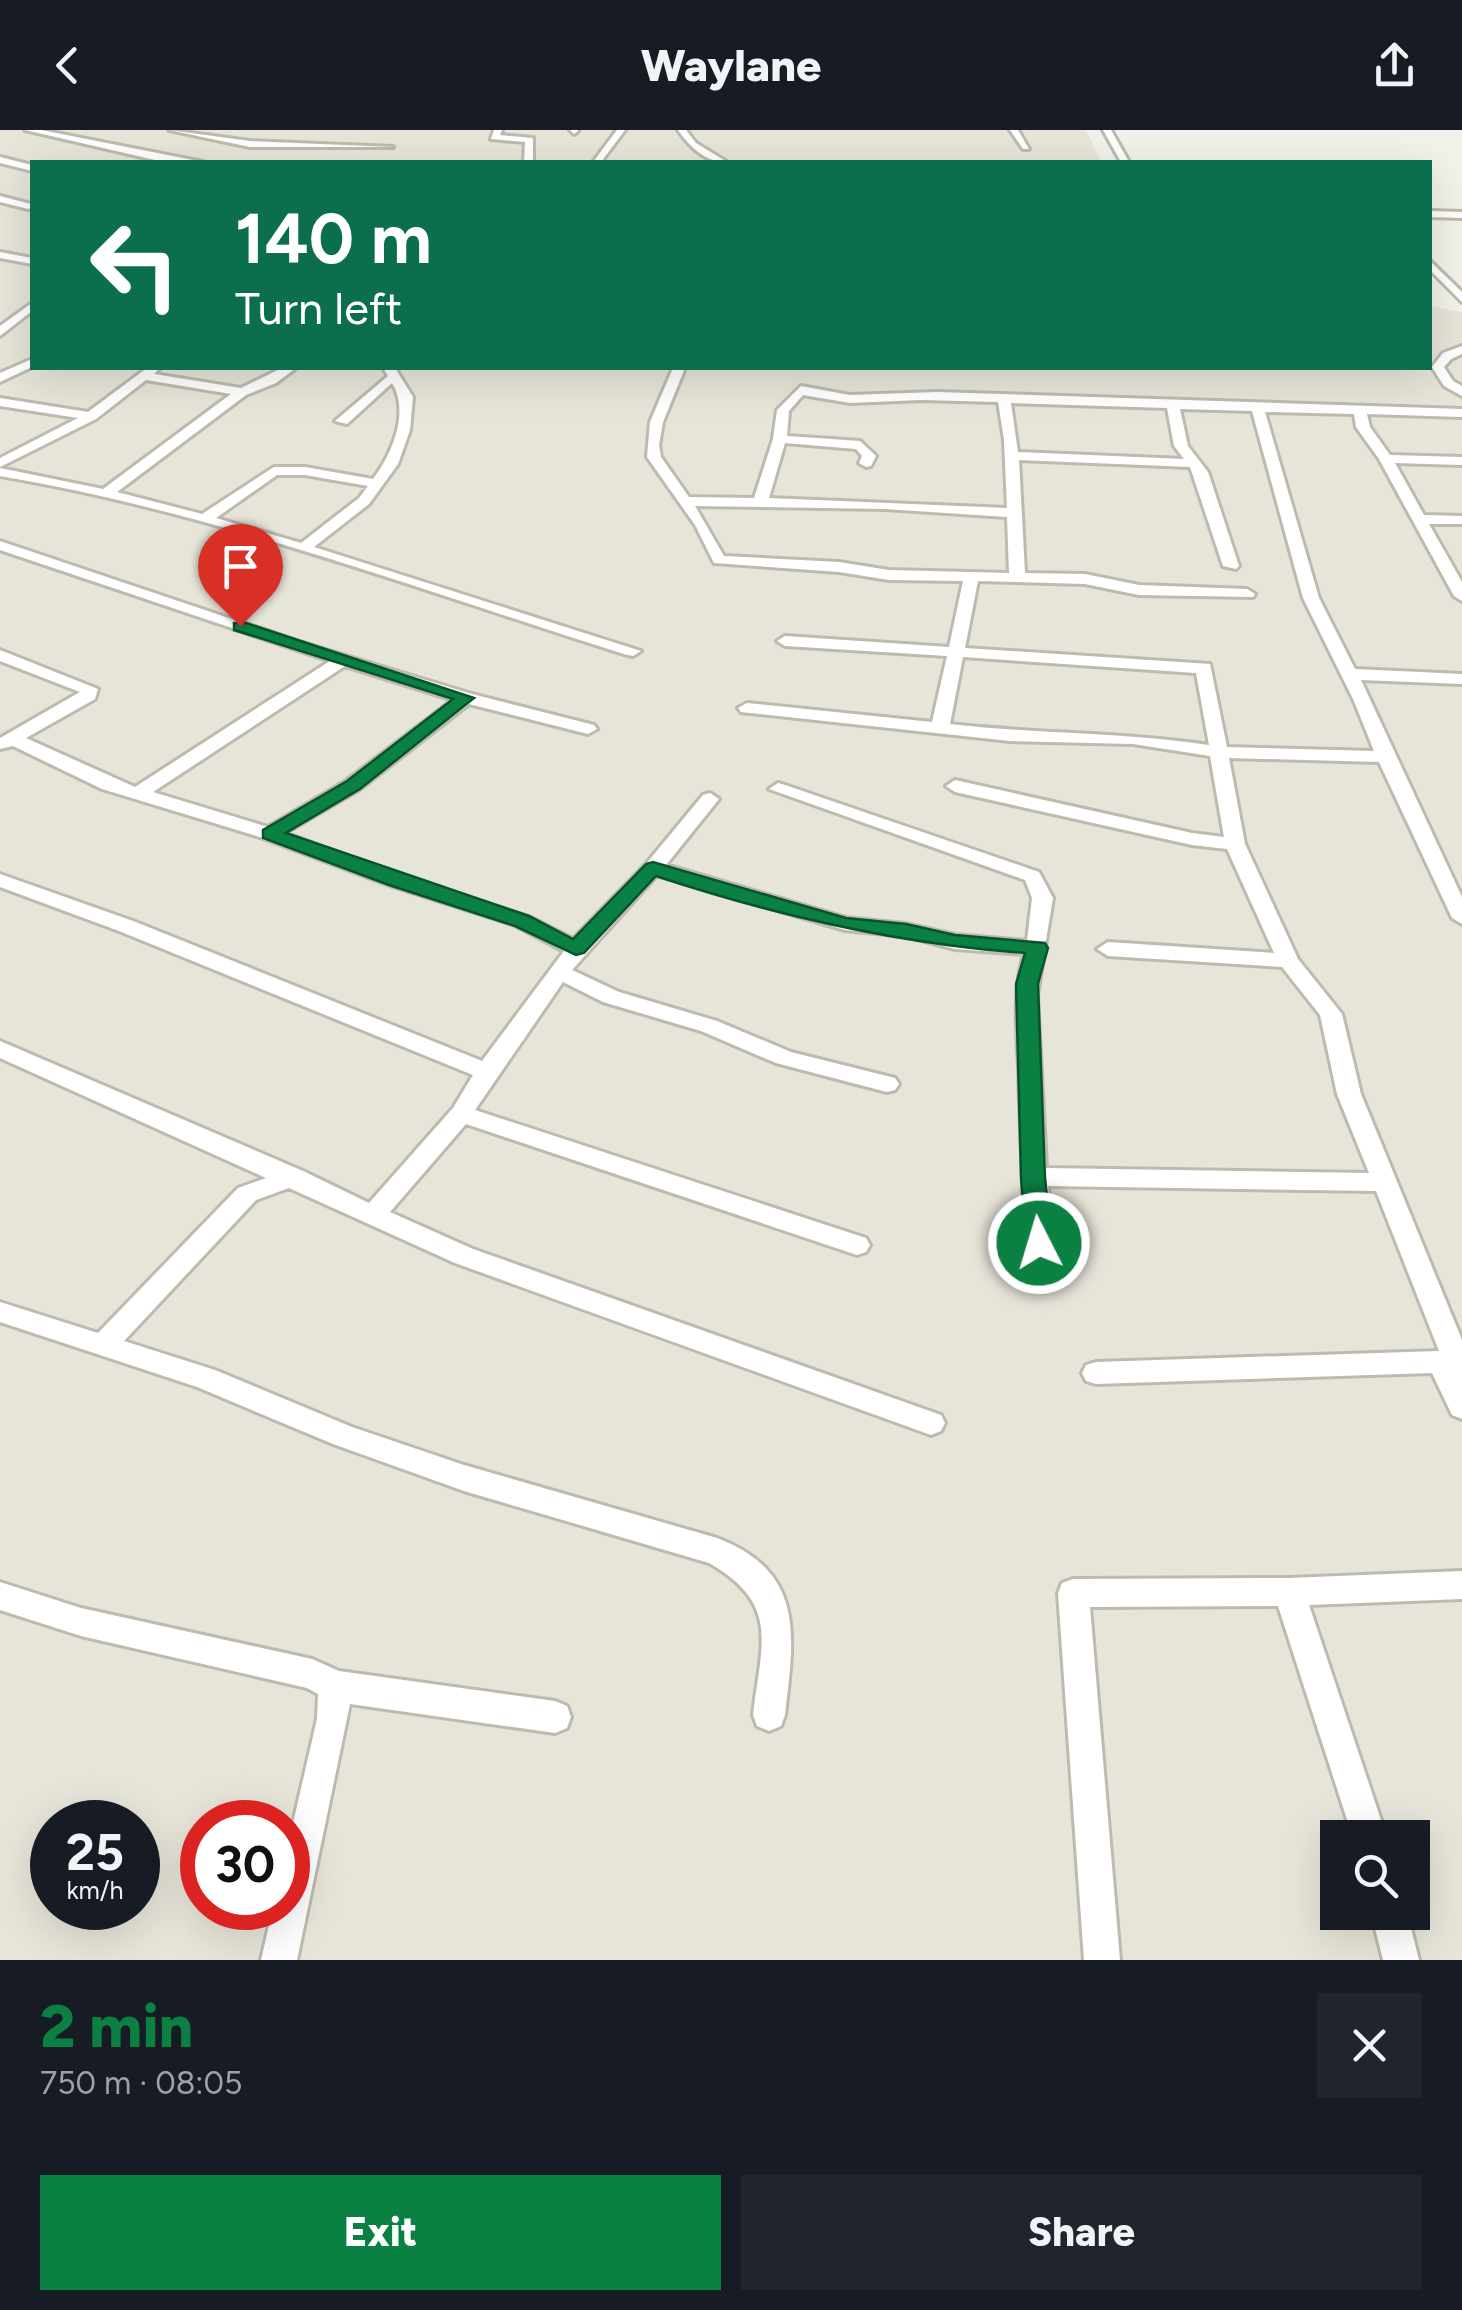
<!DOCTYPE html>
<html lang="en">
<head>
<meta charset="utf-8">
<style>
	:root { --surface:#171b24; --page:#20242c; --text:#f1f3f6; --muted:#9ea1a6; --accent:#0b8043 }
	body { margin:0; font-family:Figtree,sans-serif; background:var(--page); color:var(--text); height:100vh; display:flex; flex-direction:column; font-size:38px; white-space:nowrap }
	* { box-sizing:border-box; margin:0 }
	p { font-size:32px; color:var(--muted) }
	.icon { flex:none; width:55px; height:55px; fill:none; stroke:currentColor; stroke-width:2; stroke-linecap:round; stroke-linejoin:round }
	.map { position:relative; height:1830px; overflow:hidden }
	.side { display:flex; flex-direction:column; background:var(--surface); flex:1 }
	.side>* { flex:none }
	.hud { position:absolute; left:30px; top:30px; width:1402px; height:210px; border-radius:0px; box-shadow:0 10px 40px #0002; background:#0b6e4f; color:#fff; overflow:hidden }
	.controls { position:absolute; left:1320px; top:1690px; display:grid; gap:20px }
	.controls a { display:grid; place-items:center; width:110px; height:110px; border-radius:0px; background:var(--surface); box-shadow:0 10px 40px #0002; font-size:50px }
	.speed { position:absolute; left:30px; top:1670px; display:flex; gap:20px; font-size:50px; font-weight:700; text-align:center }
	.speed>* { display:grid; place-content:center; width:130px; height:130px; border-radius:50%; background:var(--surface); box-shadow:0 10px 40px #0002; line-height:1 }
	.speed small { font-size:25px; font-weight:400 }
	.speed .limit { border:15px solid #d22; background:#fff; color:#111 }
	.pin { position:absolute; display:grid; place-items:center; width:85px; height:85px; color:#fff; margin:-102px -42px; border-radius:50% 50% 50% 0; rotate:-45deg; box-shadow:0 0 10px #0007 }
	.pin .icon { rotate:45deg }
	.me { position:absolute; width:110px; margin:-55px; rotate:355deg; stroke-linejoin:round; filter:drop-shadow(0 0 8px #0008) }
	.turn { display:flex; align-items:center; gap:35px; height:210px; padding:0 40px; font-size:45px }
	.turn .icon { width:130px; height:130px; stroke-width:2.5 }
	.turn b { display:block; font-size:70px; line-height:85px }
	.round { display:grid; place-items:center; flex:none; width:105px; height:105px; border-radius:0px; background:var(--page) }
	.head { display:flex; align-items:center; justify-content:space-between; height:170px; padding:0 40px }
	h1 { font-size:60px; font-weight:800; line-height:75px; color:var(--accent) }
	.button { display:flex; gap:20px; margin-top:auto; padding:20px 40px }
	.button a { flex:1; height:115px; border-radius:0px; background:var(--accent); color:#fff; font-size:40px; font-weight:800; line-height:115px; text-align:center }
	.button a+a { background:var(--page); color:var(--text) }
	header { display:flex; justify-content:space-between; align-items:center; height:130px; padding:0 40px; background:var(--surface); font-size:45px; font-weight:800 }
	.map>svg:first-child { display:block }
	.residential { fill:#e7e4d9; fill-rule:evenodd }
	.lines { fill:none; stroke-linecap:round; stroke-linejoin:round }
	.minor-casing { stroke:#bebbae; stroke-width:6 }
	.minor { fill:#fff; fill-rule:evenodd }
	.route { fill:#0b8043; stroke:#07532c; stroke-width:2.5 }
</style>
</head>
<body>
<header><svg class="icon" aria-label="back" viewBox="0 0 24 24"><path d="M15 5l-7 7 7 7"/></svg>Waylane<svg class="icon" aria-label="share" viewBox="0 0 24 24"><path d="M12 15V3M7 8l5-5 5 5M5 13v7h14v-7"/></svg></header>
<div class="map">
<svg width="1462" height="1830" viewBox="0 0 1462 1830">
	<rect width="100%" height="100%" fill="#f3f2ea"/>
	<path class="residential" d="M0,0H1086L1101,32H32V238H1430V176L1462,182V1830H0ZM52,1692H138V1778H52ZM202,1692H288V1778H202ZM1338,1708H1412V1782H1338Z"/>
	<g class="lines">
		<g class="minor-casing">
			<g id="minor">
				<polygon points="25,0 41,0 203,32 155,30"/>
				<polygon points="169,0 250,11 393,17 250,17"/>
				<polygon points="494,0 502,0 500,5 533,8 533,32 524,32 525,12 491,9"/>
				<polygon points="570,0 578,0 578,1 574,4"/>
				<polygon points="617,0 625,0 601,32 593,32"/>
				<path d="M678,0H686L696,13L727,32C706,33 689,16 678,0Z"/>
				<polygon points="1010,0 1018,0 1029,19 1023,19"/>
				<polygon points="1103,0 1111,0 1129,32 1121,32"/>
				<polygon points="0,27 32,35 32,41 0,33"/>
				<polygon points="0,66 31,74 32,77 28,79 0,72"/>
				<polygon points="1430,81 1462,82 1462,88 1430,87"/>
				<polygon points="0,122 32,128 32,134 0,128"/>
				<polygon points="1430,131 1462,162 1462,172 1430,140"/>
				<polygon points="32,173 32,181 0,206 0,196"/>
				<polygon points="1462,216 1462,224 1451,229 1444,237 1453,251 1462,256 1462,266 1444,256 1432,237 1443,223"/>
				<polygon points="32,229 32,237 0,252 0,243"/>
				<path d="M147,238H160L154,244L241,258L282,238H296L276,253L246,265L117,362L202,384L274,337H305L373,349C392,324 410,282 392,253L347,294L335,291L388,246L383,238H395L413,267L410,300L398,334L369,374L314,417L641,521L633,526L627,525C420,460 213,382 0,346V338L103,359L231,264L146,250L96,289L0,337V328L78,288L0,276V268L88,282ZM277,345H305L368,356L359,368L301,413L216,388Z"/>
				<path d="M673,238H685L663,292L659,315L661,327L689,367L754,368L773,309L777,280L801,256L850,265L937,262L1462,279V287L1367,284L1370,297L1390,325L1462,327V335L1395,333L1424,385L1462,386V394H1429L1462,452V471L1454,466L1379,329L1356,297L1354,284L1265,282L1319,468L1355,539L1462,544V554L1361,550L1462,767V794L1452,788L1379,632L1229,628L1245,714L1298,829L1342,884L1361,964L1462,1210V1289L1452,1285L1432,1243L1096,1254L1086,1251L1082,1243L1086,1235L1096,1232L1439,1221L1376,1061L1048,1056L1055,1146L1051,1153L1042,1156L1033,1153L1029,1146C1024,1076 1021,1009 1019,939C1017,899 1013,863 1024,824L955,819L906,806L845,800L657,745L572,840L619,862L717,891L791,922L895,948L899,954L895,960L887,962L776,933L701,901L603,872L563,852L475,980L866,1108L870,1115L866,1122L857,1125L848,1122L466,994L390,1082L473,1119L941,1285L945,1293L941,1301L931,1305L455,1133L289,1058L256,1070L124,1211L215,1240L352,1297L464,1335L717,1408C806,1442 794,1507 785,1585L781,1596L769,1601L757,1596L753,1585C761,1514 781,1474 709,1433L464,1361L333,1314L197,1257L0,1192V1172L98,1203L238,1058L266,1048L0,928V911L303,1041L369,1073L453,978L473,945L119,801L0,757V744L133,791L482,931L564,821L515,795L389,755L263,708L102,659L13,616L0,619V608L80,562L0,531V520L98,559L95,569L26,608L135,657L330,531L0,420V411L300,512L472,564L594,595L597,599L588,604L469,574L360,659L285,703L403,747L529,787L573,809L646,734L703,665L710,663L719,669L666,735L846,788L906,794L955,805L1027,811L1032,768L1025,750L769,659L778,653L785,655L1039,742L1053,768L1037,865L1046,1038L1369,1043L1337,964L1320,885L1282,837L1108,826L1097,819L1108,812L1274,823L1227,719L1192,715L955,662L946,656L955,650L1192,703L1224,707L1210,626L1133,614L1010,611L741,582L738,578L747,573L932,592L947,526L785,516L777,511L785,506L949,517L963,451L889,450L839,442L714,433L695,395L647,327L650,292ZM803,265L850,273L921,270L998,272L1004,310L1007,378L769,368L785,313L856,319L862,326L859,333L866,337L871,336L876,326L860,311L787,306L789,281ZM1011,273L1167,278L1174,316L1184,329L1018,322ZM1180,279L1252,281L1303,468L1354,571L1374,621L1227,617L1210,534L965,518L978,451L1085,454L1139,465L1253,467L1255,464L1247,459L1139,455L1085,444L1025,443L1019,330L1190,337L1223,436L1236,439L1239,436L1208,342L1188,316ZM695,376L885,379L1007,387L1009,443L889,440L839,432L724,426ZM963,527L1196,543L1209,615C1121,602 1037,604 950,594ZM345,536L453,570L346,651L268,697L153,662Z"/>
				<polygon points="1462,1441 1462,1469 1309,1475 1387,1708 1353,1708 1278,1476 1090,1477 1120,1830 1084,1830 1058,1463 1062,1453 1073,1449 1289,1448"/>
				<polygon points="0,1452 81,1478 312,1529 339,1541 555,1571 567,1576 571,1587 567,1598 555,1603 350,1574 297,1830 261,1830 273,1778 288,1778 288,1715 317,1589 318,1564 307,1558 81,1506 0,1480"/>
				<polygon points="1371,1782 1407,1782 1419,1830 1383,1830"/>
			</g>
		</g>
		<use href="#minor" class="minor"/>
	</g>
	<path class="route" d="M234,493H246L474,568L360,659L286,703L529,786L573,809L646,734L653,732L846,788L906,794L955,805L1045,813L1048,818L1038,854L1045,1048L1052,1113L1048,1120H1030L1026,1113L1021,1048L1016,854L1025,823C898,814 777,786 656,746L584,823L576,825L515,796L389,755L263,708V700L347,651L453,569L234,500Z"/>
</svg>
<div class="controls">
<a><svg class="icon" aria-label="search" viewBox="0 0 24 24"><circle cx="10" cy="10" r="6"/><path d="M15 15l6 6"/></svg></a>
</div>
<div class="speed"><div>25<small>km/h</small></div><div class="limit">30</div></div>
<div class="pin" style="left:240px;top:496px;background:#d93025"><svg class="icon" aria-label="arrive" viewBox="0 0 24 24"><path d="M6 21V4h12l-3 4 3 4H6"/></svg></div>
<svg class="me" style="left:1039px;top:1113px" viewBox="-20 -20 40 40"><circle r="17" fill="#0b8043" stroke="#fff" stroke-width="3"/><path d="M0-11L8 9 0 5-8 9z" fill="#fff"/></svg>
<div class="hud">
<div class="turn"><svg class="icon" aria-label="left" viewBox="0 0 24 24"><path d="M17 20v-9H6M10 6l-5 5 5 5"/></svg><div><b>140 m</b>Turn left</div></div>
</div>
</div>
<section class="side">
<div class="head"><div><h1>2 min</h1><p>750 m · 08:05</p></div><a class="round"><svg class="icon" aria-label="close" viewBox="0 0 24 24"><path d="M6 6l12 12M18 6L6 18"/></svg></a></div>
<div class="button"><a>Exit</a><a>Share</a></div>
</section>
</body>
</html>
